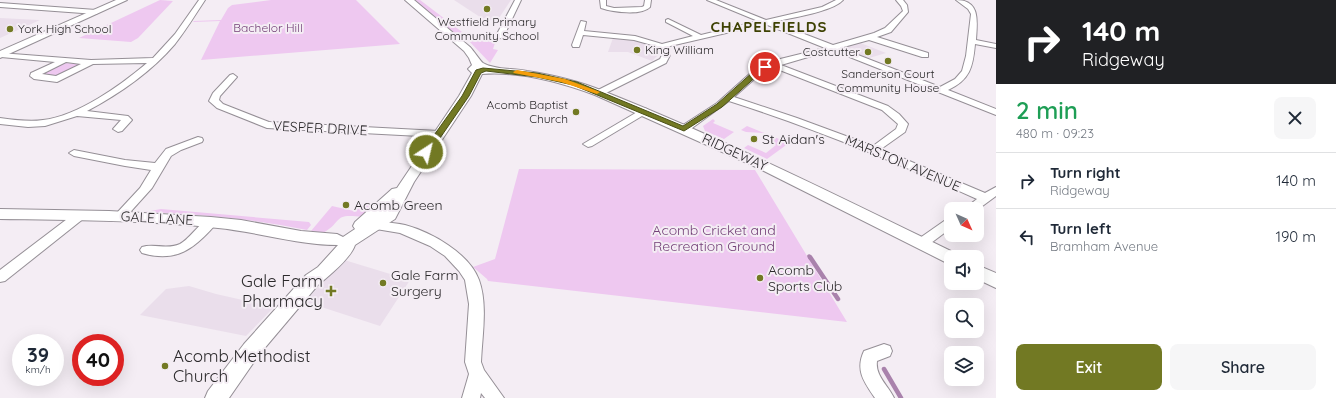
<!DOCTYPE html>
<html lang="en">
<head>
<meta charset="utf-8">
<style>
	:root { --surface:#fff; --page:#f6f6f7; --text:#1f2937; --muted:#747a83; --line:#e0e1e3; --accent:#727923 }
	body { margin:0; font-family:Quicksand,sans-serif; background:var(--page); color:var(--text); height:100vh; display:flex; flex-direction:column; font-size:15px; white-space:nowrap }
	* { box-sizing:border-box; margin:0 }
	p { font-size:13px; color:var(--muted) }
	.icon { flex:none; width:22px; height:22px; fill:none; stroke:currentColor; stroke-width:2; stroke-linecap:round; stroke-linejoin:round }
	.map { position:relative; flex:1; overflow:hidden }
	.details { display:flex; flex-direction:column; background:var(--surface); width:340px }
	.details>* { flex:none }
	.banner { background:#202124; color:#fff; overflow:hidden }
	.needle { width:26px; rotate:135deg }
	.controls { position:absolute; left:944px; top:202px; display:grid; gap:8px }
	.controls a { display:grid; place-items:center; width:40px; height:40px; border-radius:8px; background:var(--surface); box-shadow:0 4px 16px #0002; font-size:20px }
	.speed { position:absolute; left:12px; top:334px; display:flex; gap:8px; font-size:20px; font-weight:700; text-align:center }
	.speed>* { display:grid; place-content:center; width:52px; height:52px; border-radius:50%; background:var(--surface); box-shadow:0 4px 16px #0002; line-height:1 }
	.speed small { font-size:10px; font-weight:400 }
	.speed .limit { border:6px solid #d22; background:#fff; color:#111 }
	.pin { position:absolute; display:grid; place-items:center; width:34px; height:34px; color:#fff; margin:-17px; border:2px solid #fff; border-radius:50%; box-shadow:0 1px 4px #0007 }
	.me { position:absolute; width:44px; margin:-22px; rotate:35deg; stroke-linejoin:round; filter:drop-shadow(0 0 3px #0008) }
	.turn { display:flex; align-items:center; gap:14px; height:84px; padding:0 20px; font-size:18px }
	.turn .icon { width:52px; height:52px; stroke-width:2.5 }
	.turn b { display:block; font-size:28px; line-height:34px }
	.round { display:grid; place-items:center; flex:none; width:42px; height:42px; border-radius:8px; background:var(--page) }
	.summary { display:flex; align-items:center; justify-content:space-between; height:68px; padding:0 20px }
	h1 { font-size:24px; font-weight:600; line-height:30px; color:#1e9e55 }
	.cta { display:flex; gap:8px; margin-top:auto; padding:8px 20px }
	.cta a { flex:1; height:46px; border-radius:8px; background:var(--accent); color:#fff; font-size:16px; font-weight:600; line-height:46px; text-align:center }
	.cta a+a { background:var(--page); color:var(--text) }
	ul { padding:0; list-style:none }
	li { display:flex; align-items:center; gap:12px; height:56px; padding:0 20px; border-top:1px solid var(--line) }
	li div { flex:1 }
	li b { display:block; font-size:15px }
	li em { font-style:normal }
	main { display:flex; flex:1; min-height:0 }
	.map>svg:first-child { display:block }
	.built { fill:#eadeeb }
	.green { fill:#eec8f0 }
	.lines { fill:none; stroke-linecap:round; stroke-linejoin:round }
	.stream-far1 { stroke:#a982ac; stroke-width:3.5 }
	.stream { stroke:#a982ac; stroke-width:4.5 }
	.minor-casing { stroke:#958f96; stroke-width:2 }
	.tertiary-casing { stroke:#958f96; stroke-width:2 }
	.minor { fill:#fff; fill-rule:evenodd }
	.tertiary { fill:#fff; fill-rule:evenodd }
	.route { fill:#727923; stroke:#4a4f17 }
	.slow { fill:#f59e0b }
	.poi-dot { fill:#727923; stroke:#f4edf4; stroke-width:1.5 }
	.labels { text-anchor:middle; stroke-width:4; stroke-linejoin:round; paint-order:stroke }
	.far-poi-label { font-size:12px; fill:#2c2a2c; stroke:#f4edf4 }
	.far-park-label { font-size:12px; fill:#744178; stroke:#f4edf4 }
	.street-label { font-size:14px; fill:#2c2a2c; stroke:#f4edf4 }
	.poi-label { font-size:14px; fill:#2c2a2c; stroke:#f4edf4; text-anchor:start }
	.park-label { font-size:14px; fill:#744178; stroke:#f4edf4 }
	.far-district-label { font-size:15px; font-weight:bold; letter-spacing:1px; fill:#3e4203; stroke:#f4edf4 }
	.near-poi-label { font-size:17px; fill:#2c2a2c; stroke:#f4edf4; text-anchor:end }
</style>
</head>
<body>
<main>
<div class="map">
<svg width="996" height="398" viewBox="0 0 996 398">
	<rect width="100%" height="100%" fill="#f4edf4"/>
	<g class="built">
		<polygon points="454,0 511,0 497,21 483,19"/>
		<polygon points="0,18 40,20 0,38"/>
		<polygon points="613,38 637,41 648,44 657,50 658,55 652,61 628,52 608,52"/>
		<polygon points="858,42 886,53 866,59 837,48"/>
		<polygon points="341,259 410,280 380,326 306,302"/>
		<polygon points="189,286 216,294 274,307 246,336 140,315 166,289"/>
	</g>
	<g class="green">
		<polygon points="160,0 173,1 138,38 131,42 79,38"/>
		<polygon points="271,0 356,0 400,44 201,60 220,21 193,22 194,21 221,20 228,8 232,5"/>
		<polygon points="412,0 420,0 462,32 457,34 463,33 466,36 457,35"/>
		<polygon points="469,38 491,38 496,40 493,49 498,50 490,63 468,40"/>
		<polygon points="64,63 83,64 60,77 37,76"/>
		<polygon points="713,119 715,121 713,123 734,132 724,139 705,131 703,126"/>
		<polygon points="747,126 789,143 767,159 744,148 748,145 766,153 776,145 770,142 765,133 746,132 741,130"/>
		<polygon points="519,169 755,170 847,322 488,281 487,279 473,267 495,259"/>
		<path d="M360,203L368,205L370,208L368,212L362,217C332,213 343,222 323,233L311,231L332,206L354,211Z"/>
		<path d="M161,209L309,222L311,225L307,230C253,219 200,214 145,212Z"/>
	</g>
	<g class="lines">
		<polyline class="stream-far1" points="809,256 810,258"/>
		<g class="stream">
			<polyline points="810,257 838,299"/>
			<polyline points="884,369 901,398"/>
		</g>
		<g class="minor-casing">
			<g id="minor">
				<path d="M199,0H205C195,15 186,30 175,44C151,72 119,94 87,111L128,116L132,120L122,131L118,132L113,129L121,120L77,116L45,126L28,127L0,124V118C14,120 29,122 43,120C78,116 121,85 147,63L93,64L57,82L34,79L30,76L31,73L55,62L1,57L0,53L91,60L153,58L175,34ZM66,62L81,64L56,76L42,74Z"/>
				<polygon points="515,0 521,0 503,38 455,40 451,38 455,36 497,34"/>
				<path d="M600,0H606V6L614,8L642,7L644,6L645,0H651L650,7C641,16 613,12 601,8Z"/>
				<path d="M707,0H716L766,20L822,7L836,0H843C832,12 790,18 773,22L833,45L874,33L885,28L903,11L901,6L896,0H903L907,5L908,12L891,32L877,37L928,53V57H922L869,40L840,48L940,87L955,79L962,71L966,56L971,14L968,9L956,0C981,0 977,22 976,40L996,44V48L975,44C973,67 970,80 948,90L996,109V115L832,50L781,65L888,106L899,114L908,124L905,132L881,149L985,193L996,187V196L977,210L964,209L977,199C896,162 814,128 729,101L688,131H680L679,129L680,127L717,103L754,70L768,62L825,48L765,24L666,47L670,55L666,63L602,95H596L595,93L596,91L660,59L662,55L659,47L634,40L583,35L579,47H573L572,45L581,21L586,22L584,31L635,36L662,44L693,36L666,22V20L668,19L701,35L758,21ZM772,67L882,110L898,124L896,129L873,146L797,118L734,97L760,74Z"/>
				<polygon points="0,3 96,10 99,12 96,14 0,7"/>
				<polygon points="233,74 237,77 220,96 219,100 223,104 269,122 439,131 444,134 439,137 267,128 217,108 209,101 213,93 230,75"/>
				<polygon points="644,108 647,109 649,111 647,113 592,146 588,147 583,144"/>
				<polygon points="198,137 202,138 203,140 202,142 181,150 171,156 152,188 124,219 116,219 114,216 140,188 151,170 125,166 74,156 69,153 74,150 125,160 155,163 166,149"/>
				<polygon points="79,212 83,213 85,216 83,219 5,281 0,282 0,270 75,213"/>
				<path d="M211,218L215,219L217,222L215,225C194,249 176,263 142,253L140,250L142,247C154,243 167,250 180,244C191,238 200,221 211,218Z"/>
				<polygon points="951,218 951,228 927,246 922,248 917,246 915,243 917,240 947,219"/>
				<path d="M375,221C385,222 396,223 405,225C431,232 469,253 479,280C488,305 482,336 481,362L484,370L504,398H485L481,393L480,398H462L469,374L465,362L469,304L465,280L459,271L445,256L430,246L400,233L370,228L369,225L370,222Z"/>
				<path d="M884,344L890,346L892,351L890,356L877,361C875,376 888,385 894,398H875C864,382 855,370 864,351Z"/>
			</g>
		</g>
		<g class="tertiary-casing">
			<g id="tertiary">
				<polygon points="116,0 127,0 0,58 0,51"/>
				<path d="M405,0H414L470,47C473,50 481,62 483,63C495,70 513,68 527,71C553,75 579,81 603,91C724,139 840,197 957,254L959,257H951V264L945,262L758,168L595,95C560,82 520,71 482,74L471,96L414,182L395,219L355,245C351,258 329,276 318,285L258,356L229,398H205L208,391L244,344L306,275L318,267L338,245C298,245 258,232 218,228C146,220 73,220 0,219V209L109,211L211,217L241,220L301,231L337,234L343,237L355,229L353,226L355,222L392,189L397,188L459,96L472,73L468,69L472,65L469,58L464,51Z"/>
				<polygon points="977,265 996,273 996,288 977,279"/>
			</g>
		</g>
		<use href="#minor" class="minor"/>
		<use href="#tertiary" class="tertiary"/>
	</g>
	<polygon class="route" points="765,65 767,66 767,68 759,74 722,107 684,131 573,85 537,77 486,71 481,73 469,96 429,154 424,154 422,152 462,96 476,70 483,68 537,73 577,82 683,126 717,104 754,71"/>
	<polygon class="slow" points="517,70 565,79 600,92 597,94 561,82 514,73 513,72"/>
	<g class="poi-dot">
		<circle cx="487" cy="9" r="4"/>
		<circle cx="10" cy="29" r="4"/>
		<circle cx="637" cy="50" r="4"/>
		<circle cx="868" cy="52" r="4"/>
		<circle cx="888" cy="61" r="4"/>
		<circle cx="576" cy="112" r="4"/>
		<circle cx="754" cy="139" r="4"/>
		<circle cx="346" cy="205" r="4"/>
		<circle cx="760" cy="278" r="4"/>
		<circle cx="383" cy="283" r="4"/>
		<path d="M329 285h4v4h4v4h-4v4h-4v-4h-4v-4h4z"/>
		<circle cx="165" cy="366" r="4"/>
	</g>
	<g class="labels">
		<g class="far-poi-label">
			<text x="487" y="26">Westfield Primary<tspan x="487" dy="14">Community School</tspan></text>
			<text x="18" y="33" text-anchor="start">York High School</text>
			<text x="645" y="54" text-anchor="start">King William</text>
			<text x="860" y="56" text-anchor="end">Costcutter</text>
			<text x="888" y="78">Sanderson Court<tspan x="888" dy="14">Community House</tspan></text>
			<text x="568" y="109" text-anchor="end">Acomb Baptist<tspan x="568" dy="14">Church</tspan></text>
		</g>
		<g class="far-park-label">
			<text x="268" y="32">Bachelor Hill</text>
		</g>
		<g class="street-label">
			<text transform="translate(320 128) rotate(3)" y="5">VESPER DRIVE</text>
			<text transform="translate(735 152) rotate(25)" y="5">RIDGEWAY</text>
			<text transform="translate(903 163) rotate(23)" y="5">MARSTON AVENUE</text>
			<text transform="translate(157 218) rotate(3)" y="5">GALE LANE</text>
		</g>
		<g class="poi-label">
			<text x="762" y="144">St Aidan's</text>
			<text x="354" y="210">Acomb Green</text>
			<text x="768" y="275">Acomb<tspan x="768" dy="16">Sports Club</tspan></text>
			<text x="391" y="280">Gale Farm<tspan x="391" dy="16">Surgery</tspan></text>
		</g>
		<g class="park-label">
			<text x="714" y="235">Acomb Cricket and<tspan x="714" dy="16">Recreation Ground</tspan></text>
		</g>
		<g class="far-district-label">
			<text x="769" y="32">CHAPELFIELDS</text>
		</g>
		<g class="near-poi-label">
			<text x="323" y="287">Gale Farm<tspan x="323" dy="20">Pharmacy</tspan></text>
			<text x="173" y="362" text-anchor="start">Acomb Methodist<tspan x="173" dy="20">Church</tspan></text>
		</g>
	</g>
</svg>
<div class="controls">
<a><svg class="needle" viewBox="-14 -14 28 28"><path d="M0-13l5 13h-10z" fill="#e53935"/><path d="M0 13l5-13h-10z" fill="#747a83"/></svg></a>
<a><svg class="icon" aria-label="sound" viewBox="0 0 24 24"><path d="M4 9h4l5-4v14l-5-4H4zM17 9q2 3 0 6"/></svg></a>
<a><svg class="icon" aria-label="search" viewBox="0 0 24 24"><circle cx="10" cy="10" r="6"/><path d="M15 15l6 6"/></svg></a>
<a><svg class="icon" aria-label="layers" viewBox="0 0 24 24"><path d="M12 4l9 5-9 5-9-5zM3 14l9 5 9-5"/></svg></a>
</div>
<div class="speed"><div>39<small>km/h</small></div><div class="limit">40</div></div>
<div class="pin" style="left:765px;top:67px;background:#d93025"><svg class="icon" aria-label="arrive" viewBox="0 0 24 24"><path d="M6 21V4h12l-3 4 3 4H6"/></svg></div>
<svg class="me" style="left:426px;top:152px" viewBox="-20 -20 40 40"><circle r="17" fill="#727923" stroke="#fff" stroke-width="3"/><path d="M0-11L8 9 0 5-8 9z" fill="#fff"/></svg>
</div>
<section class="details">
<div class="banner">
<div class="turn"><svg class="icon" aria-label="right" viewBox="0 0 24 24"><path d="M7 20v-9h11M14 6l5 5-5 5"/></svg><div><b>140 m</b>Ridgeway</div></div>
</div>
<div class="summary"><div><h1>2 min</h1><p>480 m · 09:23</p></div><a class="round"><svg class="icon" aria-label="close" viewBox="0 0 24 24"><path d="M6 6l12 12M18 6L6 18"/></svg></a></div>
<ul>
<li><svg class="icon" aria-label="right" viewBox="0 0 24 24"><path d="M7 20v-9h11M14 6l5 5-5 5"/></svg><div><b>Turn right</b><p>Ridgeway</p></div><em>140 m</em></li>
<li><svg class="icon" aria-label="left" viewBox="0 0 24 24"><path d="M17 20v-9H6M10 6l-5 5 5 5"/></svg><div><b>Turn left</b><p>Bramham Avenue</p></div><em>190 m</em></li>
</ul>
<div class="cta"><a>Exit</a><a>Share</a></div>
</section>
</main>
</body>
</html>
